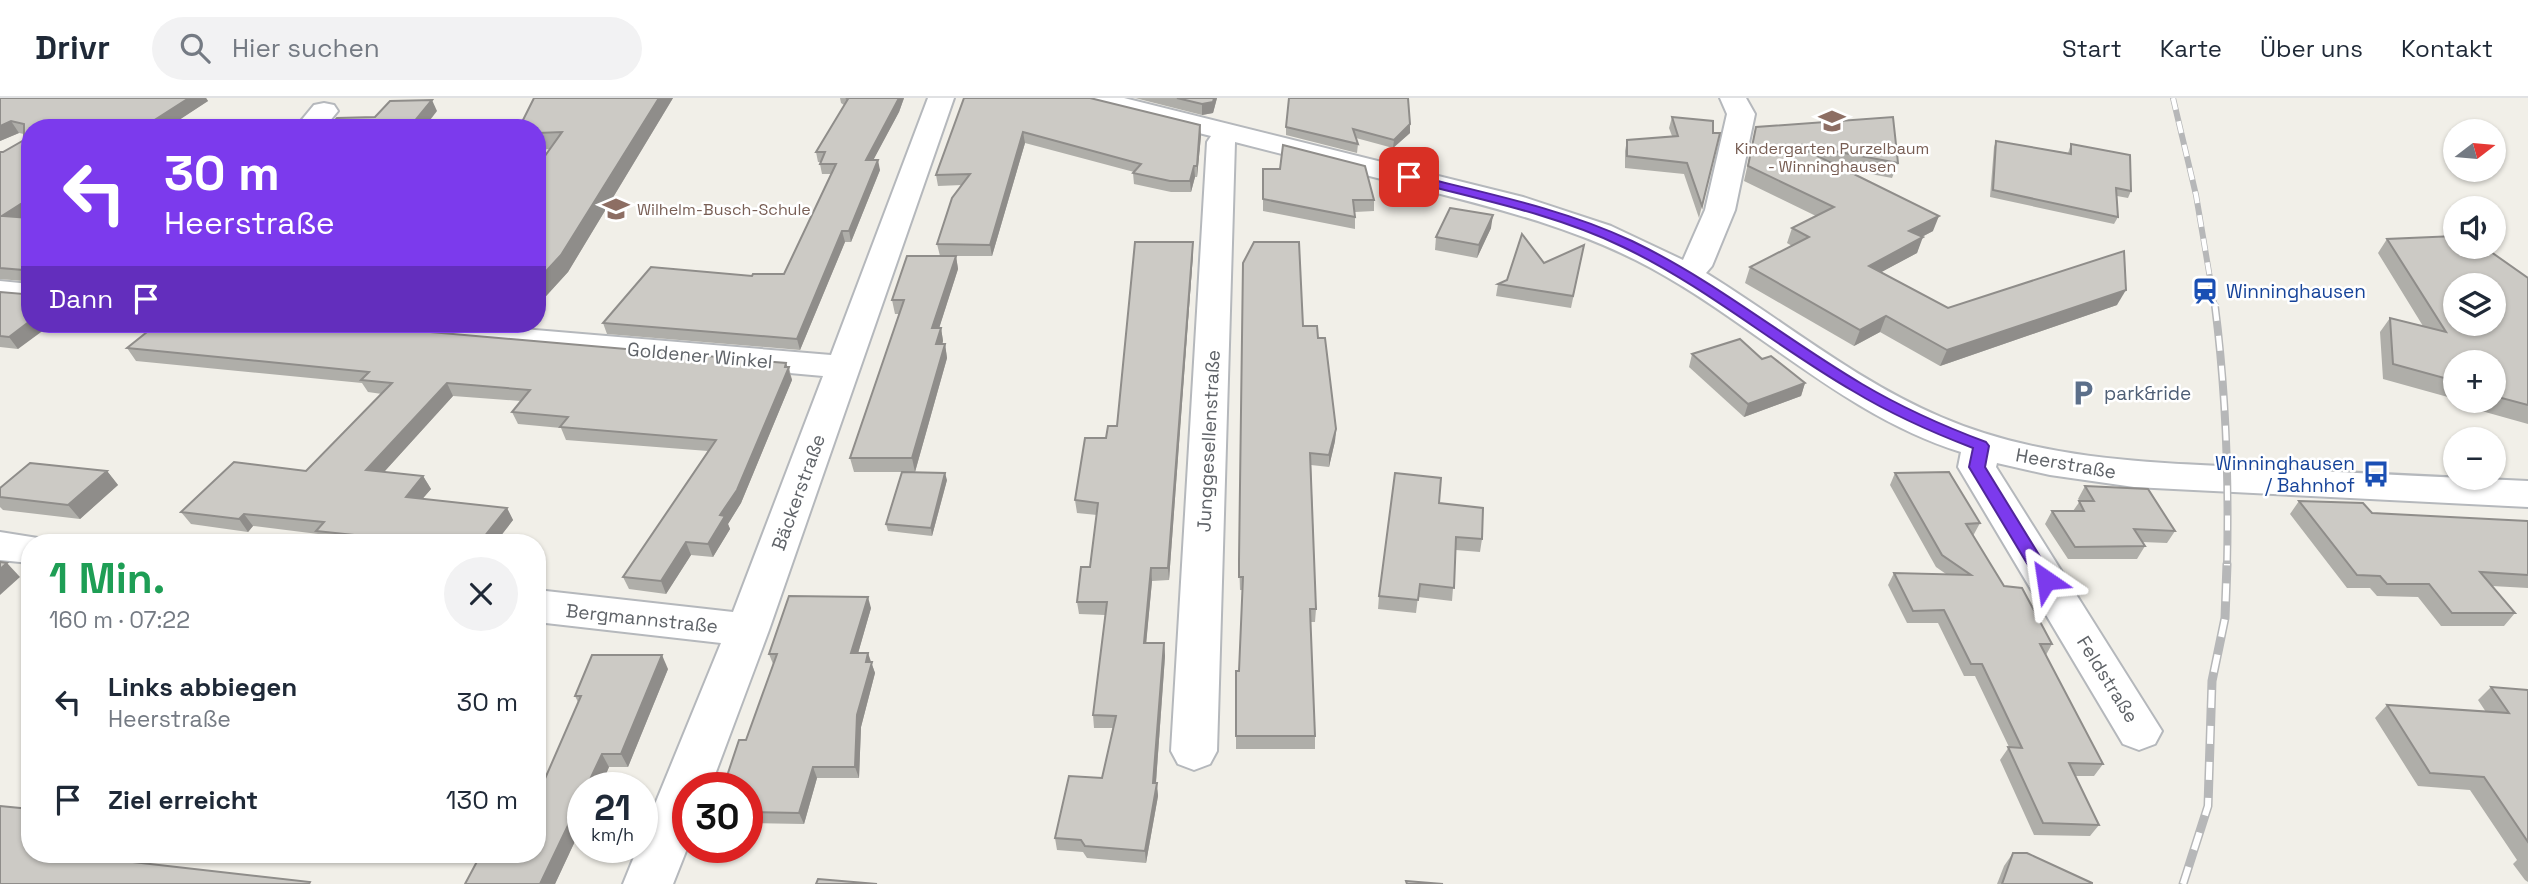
<!DOCTYPE html>
<html lang="de">
<head>
<meta charset="utf-8">
<style>
	:root { --surface:#fff; --page:#f2f2f3; --text:#1f2937; --muted:#747a83; --line:#e0e1e3 }
	body { margin:0; font-family:"Space Grotesk",sans-serif; background:var(--page); color:var(--text); height:100vh; display:flex; flex-direction:column; font-size:26px; white-space:nowrap }
	* { box-sizing:border-box; margin:0 }
	p { font-size:23px; color:var(--muted) }
	.icon { flex:none; width:38px; height:38px; fill:none; stroke:currentColor; stroke-width:2; stroke-linecap:round; stroke-linejoin:round }
	.map { position:relative; flex:1; overflow:hidden }
	.side { position:absolute; left:21px; top:436px; width:525px; height:329px; display:flex; flex-direction:column; background:var(--surface); border-radius:28px; box-shadow:0 2px 5px #0004 }
	.side>* { flex:none }
	.top-card { position:absolute; left:21px; top:21px; width:525px; height:214px; border-radius:28px; box-shadow:0 2px 5px #0004; background:#7c3aed; color:#fff; overflow:hidden }
	.needle { width:46px; rotate:74deg }
	.fabs { position:absolute; left:2443px; top:21px; display:grid; gap:14px }
	.fabs a { display:grid; place-items:center; width:63px; height:63px; border-radius:50%; background:var(--surface); box-shadow:0 2px 5px #0004; font-size:35px }
	.speed { position:absolute; left:567px; top:674px; display:flex; gap:14px; font-size:35px; font-weight:700; text-align:center }
	.speed>* { display:grid; place-content:center; width:91px; height:91px; border-radius:50%; background:var(--surface); box-shadow:0 2px 5px #0004; line-height:1 }
	.speed small { font-size:18px; font-weight:400 }
	.speed .limit { border:10px solid #d22; background:#fff; color:#111 }
	.pin { position:absolute; display:grid; place-items:center; width:60px; height:60px; color:#fff; margin:-30px; border-radius:14px; box-shadow:0 4px 10px #0006 }
	.me { position:absolute; width:77px; margin:-38px; rotate:328deg; stroke-linejoin:round; filter:drop-shadow(0 0 5px #0008) }
	.turn { display:flex; align-items:center; gap:24px; height:147px; padding:0 28px; font-size:32px }
	.turn .icon { width:91px; height:91px; stroke-width:2.5 }
	.turn b { display:block; font-size:49px; line-height:60px }
	.then { display:flex; align-items:center; height:66px; padding:0 28px; background:#0003; gap:14px; font-size:26px }
	.round { display:grid; place-items:center; flex:none; width:74px; height:74px; border-radius:37px; background:var(--page) }
	.head { display:flex; align-items:center; justify-content:space-between; height:119px; padding:0 28px }
	h1 { font-size:42px; font-weight:700; line-height:52px; color:#1e9e55 }
	ul { padding:0; list-style:none }
	li { display:flex; align-items:center; gap:21px; height:98px; padding:0 28px }
	li div { flex:1 }
	li b { display:block; font-size:26px }
	li em { font-style:normal }
	header { display:flex; align-items:center; gap:42px; box-sizing:border-box; height:98px; padding:0 35px; background:var(--surface); border-bottom:2px solid var(--line) }
	header strong { font-size:33px }
	nav { display:flex; gap:38px; margin-inline-start:auto; font-size:24px }
	.search { width:490px; height:63px; background:var(--page); display:flex; align-items:center; gap:18px; box-sizing:border-box; padding:0 24px; border-radius:38px; color:var(--muted); font-size:26px }
	.map>svg:first-child { display:block }
	.lines { fill:none; stroke-linecap:round; stroke-linejoin:round }
	.minor-casing { stroke:#b5b8bc; stroke-width:4 }
	.minor { fill:#fff; fill-rule:evenodd }
	.rail-far2-casing { stroke:#b6b7b8; stroke-width:6 }
	.rail-far1-casing { stroke:#b6b7b8; stroke-width:8 }
	.rail-casing { stroke:#b6b7b8; stroke-width:9 }
	.rail-far2 { stroke:#fff; stroke-width:4.5; stroke-dasharray:12; stroke-linecap:butt }
	.rail-far1 { stroke:#fff; stroke-width:5; stroke-dasharray:15; stroke-linecap:butt }
	.rail { stroke:#fff; stroke-width:6; stroke-dasharray:18; stroke-linecap:butt }
	.wall { fill:#afaea9 }
	.shaded-wall { fill:#8f8d8a }
	.building { fill:#cccac5; stroke:#8f8d8a; stroke-width:2; fill-rule:evenodd }
	.route { fill:#7c3aed; stroke:#51269a; stroke-width:2 }
	.labels { text-anchor:middle; stroke-width:5; stroke-linejoin:round; paint-order:stroke }
	.far-education-label { font-size:16px; fill:#785e54; stroke:#fff }
	.transit-label { font-size:19px; fill:#164399; stroke:#fff; text-anchor:start }
	.street-label { font-size:19px; fill:#5f6368; stroke:#fff }
	.service-label { font-size:19px; fill:#4e5e75; stroke:#fff; text-anchor:start }
</style>
</head>
<body>
<header>
<strong>Drivr</strong>
<div class="search"><svg class="icon" aria-label="search" viewBox="0 0 24 24"><circle cx="10" cy="10" r="6"/><path d="M15 15l6 6"/></svg>Hier suchen</div>
<nav><a>Start</a><a>Karte</a><a>Über uns</a><a>Kontakt</a></nav>
</header>
<div class="map">
<svg width="2528" height="786" viewBox="0 0 2528 786">
	<rect width="100%" height="100%" fill="#f1efe8"/>
	<g class="lines">
		<g class="minor-casing">
			<g id="minor">
				<polygon points="928,0 954,0 769,532 710,690 688,690 688,748 673,786 623,786 638,749 642,749 642,738 721,545 537,524 537,492 733,514 823,278 348,236 336,233 331,226 463,226 831,257"/>
				<path d="M1079,0H1124L1523,99L1611,128L1683,162L1705,112L1727,16L1720,0H1746L1755,16L1735,112L1712,168L1706,175C1784,223 1856,283 1941,319C2043,363 2154,365 2263,370C2352,375 2440,379 2528,383V409L2134,389L2050,377L1997,365L1996,369L2162,633L2155,646L2139,652L2123,646L1958,369L1961,354C1845,318 1756,227 1651,170C1579,131 1500,111 1421,91C1359,75 1297,60 1235,44L1217,653L1210,666L1194,672L1178,666L1171,653L1207,44L1211,38L1083,6Z"/>
				<polygon points="324,5 334,7 338,13 324,30 295,30 314,7"/>
				<polygon points="0,183 30,186 30,206 0,203"/>
				<polygon points="0,434 44,441 46,444 30,444 30,465 0,462"/>
			</g>
		</g>
		<use href="#minor" class="minor"/>
		<g class="rail-far2-casing">
			<polyline id="rail-far2" points="2173,0 2196,97 2215,210"/>
		</g>
		<g class="rail-far1-casing">
			<path id="rail-far1" d="M2215,208C2226,294 2229,380 2227,468"/>
		</g>
		<g class="rail-casing">
			<polyline id="rail" points="2183,786 2208,708 2212,583 2225,520 2227,466"/>
		</g>
		<use href="#rail-far2" class="rail-far2"/>
		<use href="#rail-far1" class="rail-far1"/>
		<use href="#rail" class="rail"/>
	</g>
	<g class="wall">
		<polygon points="0,0 206,0 208,3 26,120 30,120 18,251 0,249 0,194 23,196 23,183 0,181 0,54 3,54 24,42 24,36 19,35 0,43"/>
		<polygon points="673,0 568,174 537,208 537,69 550,51 537,52 537,30"/>
		<polygon points="840,0 904,0 899,14 873,62 880,72 851,144 845,144 800,252 607,236 603,225 752,178 784,176 831,76 822,76 820,66 821,64 818,64 816,54 844,7 841,5"/>
		<polygon points="964,0 1200,27 1201,38 1197,79 1195,79 1191,94 1171,94 1134,86 1133,75 1134,74 1025,45 992,158 940,158 937,146 962,87 938,88 936,77"/>
		<polygon points="1135,0 1217,0 1213,15 1202,17"/>
		<polygon points="1672,19 1713,35 1720,35 1699,120 1684,76 1625,70 1625,53 1627,42 1672,38 1669,30"/>
		<polygon points="1410,26 1410,35 1393,50 1356,40 1358,46 1357,55 1286,37 1286,29"/>
		<polygon points="1756,29 1898,65 1892,80 1844,71 1933,133 1922,139 1917,155 1881,174 1948,210 2117,207 1940,268 1880,234 1854,248 1745,185 1750,169 1792,148 1787,145 1792,130 1816,118 1744,83"/>
		<polygon points="1996,43 2068,55 2071,46 2131,93 2128,100 2117,98 2118,119 2114,126 1990,99 1994,49"/>
		<polygon points="1263,71 1374,102 1374,113 1355,114 1355,131 1263,113"/>
		<polygon points="1491,130 1477,160 1435,152 1436,139"/>
		<polygon points="2387,141 2528,180 2528,326 2478,312 2477,307 2463,303 2494,303 2494,264 2455,264 2455,301 2383,281 2380,234 2390,220 2423,228 2378,155"/>
		<polygon points="1584,147 1571,210 1496,198 1498,186"/>
		<polygon points="1193,156 1169,482 1152,483 1146,545 1164,545 1165,558 1156,685 1158,698 1146,765 1087,760 1083,754 1057,752 1055,740 1102,680 1113,630 1094,630 1093,617 1105,517 1079,516 1077,504 1090,469 1097,417 1077,415 1075,402 1106,340 1117,328"/>
		<polygon points="956,158 958,171 939,230 941,230 943,243 942,246 945,246 947,260 915,374 854,374 850,360 900,216 895,216 892,202"/>
		<polygon points="491,226 521,226 519,228"/>
		<polygon points="1303,228 1318,240 1336,331 1335,343 1329,369 1311,367 1316,511 1315,524 1310,524 1315,638 1315,651 1236,651 1236,573 1239,573 1243,492 1240,492 1239,462"/>
		<polygon points="127,250 789,269 792,282 741,405 728,426 730,431 713,459 691,457 666,496 629,491 623,479 708,353 566,342 561,330 518,326 512,314 521,303 453,298 384,374 423,378 431,391 422,401 507,410 513,422 496,444 323,444 318,436 253,428 248,434 191,426 181,414 306,373 382,296 368,294 362,285 136,263"/>
		<polygon points="1692,256 1762,261 1805,285 1801,298 1744,319 1689,269"/>
		<polygon points="107,373 118,387 80,421 3,412 0,409 0,390"/>
		<polygon points="1895,375 1980,425 1973,438 2004,488 2052,546 2046,557 2103,666 2094,678 2075,678 2099,727 2090,738 2034,737 2000,662 2009,649 1975,578 1964,578 1938,525 1907,525 1888,487 1894,475 1946,476 1936,469 1890,387"/>
		<polygon points="947,382 932,438 888,433 886,426"/>
		<polygon points="2085,388 2175,433 2167,445 2142,444 2145,448 2137,461 2068,461 2045,426 2052,413 2073,413 2080,403 2078,401"/>
		<polygon points="2299,403 2372,415 2528,423 2528,490 2492,488 2515,515 2504,528 2441,528 2418,499 2377,498 2370,490 2347,490 2290,416"/>
		<polygon points="1439,405 1482,441 1480,454 1456,452 1452,503 1418,499 1416,515 1378,511 1379,498"/>
		<polygon points="871,510 858,555 871,564 875,575 861,629 859,680 817,680 804,726 747,725 746,642 773,566 769,556"/>
		<polygon points="668,571 628,669 609,669 600,690 583,690 583,726 555,786 537,756 578,604 575,598"/>
		<polygon points="2491,589 2528,592 2528,784 2525,782 2513,766 2517,762 2470,692 2418,688 2375,620 2387,607 2486,614 2478,602"/>
		<polygon points="2013,755 2092,786 1997,786 2004,768"/>
	</g>
	<g class="shaded-wall">
		<polygon points="189,0 206,0 208,3 167,30 142,30"/>
		<polygon points="659,0 673,0 568,174 537,208 537,183"/>
		<polygon points="899,0 904,0 899,14 868,72 866,62"/>
		<polygon points="1214,0 1217,0 1213,15 1202,17 1202,6"/>
		<polygon points="432,2 437,13 424,30 409,30"/>
		<polygon points="11,23 19,35 0,43 0,28"/>
		<polygon points="1410,26 1410,35 1393,50 1394,42"/>
		<polygon points="1200,27 1201,38 1197,79 1197,68"/>
		<polygon points="1023,34 1025,45 992,158 990,147"/>
		<polygon points="878,62 880,72 851,144 849,133"/>
		<polygon points="1194,68 1195,79 1191,94 1190,83"/>
		<polygon points="30,100 30,117 11,129 2,118"/>
		<polygon points="1493,117 1491,130 1477,160 1479,147"/>
		<polygon points="1939,118 1933,133 1904,148 1909,133"/>
		<polygon points="842,133 845,144 800,252 797,241"/>
		<polygon points="1923,139 1917,155 1863,184 1869,168"/>
		<polygon points="1193,144 1193,156 1169,482 1168,470"/>
		<polygon points="956,158 958,171 935,243 932,230"/>
		<polygon points="2126,192 2117,207 1940,268 1947,252"/>
		<polygon points="1886,218 1880,234 1854,248 1860,232"/>
		<polygon points="30,223 30,226 52,226 18,251 9,239"/>
		<polygon points="941,230 943,243 939,260 936,246"/>
		<polygon points="945,246 947,260 915,374 912,360"/>
		<polygon points="786,265 792,282 741,405 728,426 730,431 713,459 708,446"/>
		<polygon points="447,285 453,298 374,385 366,372"/>
		<polygon points="1805,285 1801,298 1744,319 1748,306"/>
		<polygon points="1336,331 1335,343 1329,369 1329,357"/>
		<polygon points="107,373 118,387 80,421 68,407"/>
		<polygon points="945,375 947,382 932,438 931,430"/>
		<polygon points="423,378 431,391 413,412 406,399"/>
		<polygon points="507,410 513,422 496,444 480,444"/>
		<polygon points="244,416 253,428 248,434 239,421"/>
		<polygon points="686,444 691,457 666,496 661,483"/>
		<polygon points="7,465 20,479 0,497 0,471"/>
		<polygon points="1151,470 1152,483 1145,558 1144,545"/>
		<polygon points="868,499 871,510 855,566 851,555"/>
		<polygon points="1164,545 1165,558 1155,697 1153,685"/>
		<polygon points="868,555 875,575 861,629 859,680 855,669 857,617"/>
		<polygon points="662,557 668,571 628,669 621,656"/>
		<polygon points="602,656 609,669 600,690 586,690"/>
		<polygon points="813,669 817,680 804,726 799,715"/>
		<polygon points="1157,685 1158,698 1146,765 1145,753"/>
		<polygon points="583,696 583,726 555,786 540,786"/>
	</g>
	<g class="building">
		<polygon points="0,0 189,0 142,30 30,30 30,100 2,118 30,120 30,223 9,239 0,238 0,194 23,196 23,172 0,170 0,54 3,54 24,42 24,26 11,23 0,28"/>
		<polygon points="534,0 659,0 561,157 537,183 537,69 562,34 537,35 537,30 519,30"/>
		<polygon points="846,0 899,0 866,62 878,62 849,133 842,133 797,241 603,225 651,169 752,178 753,176 784,176 836,66 820,66 825,54 816,54 848,1"/>
		<polygon points="964,0 1090,0 1200,27 1197,68 1194,68 1190,83 1170,83 1133,75 1141,66 1023,34 990,147 937,146 952,100 970,76 936,77"/>
		<polygon points="1177,0 1214,0 1213,4 1202,6"/>
		<polygon points="1289,0 1408,0 1410,26 1394,42 1353,31 1358,46 1286,29"/>
		<polygon points="432,2 409,30 282,30 329,29 337,20 375,19 390,3"/>
		<polygon points="1672,19 1713,23 1713,35 1720,35 1702,108 1687,65 1627,58 1627,42 1678,38"/>
		<polygon points="1893,19 1898,65 1802,47 1801,50 1939,118 1909,133 1923,139 1869,168 1948,210 2124,153 2126,192 1947,252 1886,218 1860,232 1750,169 1809,139 1792,130 1834,109 1748,68 1756,29"/>
		<polygon points="1996,43 2071,56 2071,46 2130,57 2131,93 2116,90 2118,119 1993,92"/>
		<polygon points="1283,47 1365,68 1374,102 1353,102 1355,119 1263,101 1263,71 1280,71"/>
		<polygon points="1450,110 1493,117 1479,147 1436,139"/>
		<polygon points="1522,136 1544,165 1584,147 1573,198 1498,186 1507,182"/>
		<path d="M2455,138V149H2484L2528,180V307L2494,298V264H2455V283L2393,266L2390,220L2446,234L2387,141ZM2455,187H2494V226H2455Z"/>
		<polygon points="1135,144 1193,144 1168,470 1151,470 1144,545 1164,545 1153,685 1157,685 1145,753 1085,748 1081,742 1055,740 1069,678 1102,680 1116,618 1093,617 1107,504 1077,504 1081,469 1090,469 1098,405 1075,402 1085,340 1106,340 1108,328 1117,328"/>
		<polygon points="1254,144 1299,144 1303,228 1317,228 1318,240 1325,240 1336,331 1329,357 1310,355 1316,511 1310,511 1315,638 1236,638 1236,573 1239,573 1243,479 1239,479 1239,462 1243,165"/>
		<polygon points="907,158 956,158 932,230 941,230 936,246 945,246 912,360 850,360 904,202 892,202"/>
		<polygon points="157,226 339,226 786,265 785,269 789,269 737,392 720,417 725,418 708,446 686,444 661,483 623,479 716,342 560,329 568,319 512,314 530,292 447,285 366,372 423,378 406,399 507,410 480,444 421,444 316,433 324,424 244,416 239,421 181,414 234,364 306,373 392,285 361,282 369,274 127,250"/>
		<polygon points="1740,241 1762,261 1771,258 1805,285 1748,306 1692,256"/>
		<polygon points="30,365 107,373 68,407 0,399 0,390"/>
		<polygon points="902,374 945,375 931,430 886,426"/>
		<polygon points="1949,374 1980,425 1966,426 2004,488 2022,490 2052,546 2040,546 2103,666 2069,665 2099,727 2043,725 2008,649 2022,650 1982,566 1971,566 1944,512 1913,513 1894,475 1971,477 1942,457 1895,375"/>
		<polygon points="1395,375 1441,380 1439,405 1483,410 1482,441 1456,439 1454,490 1420,486 1418,502 1379,498"/>
		<polygon points="2085,388 2148,391 2175,433 2134,431 2145,448 2075,449 2052,413 2084,413 2079,403 2094,403"/>
		<polygon points="2299,403 2363,405 2372,415 2528,423 2528,477 2480,474 2515,515 2452,515 2429,486 2387,486 2380,478 2357,477"/>
		<polygon points="0,464 7,465 0,471"/>
		<polygon points="789,498 868,499 851,555 868,555 866,564 872,564 857,617 855,669 813,669 799,715 747,714 747,690 723,690 739,642 746,642 777,556 769,556"/>
		<polygon points="592,557 662,557 621,656 602,656 586,690 583,690 583,696 540,786 465,786 481,756 537,756 537,699 581,598 575,598"/>
		<polygon points="2491,589 2528,592 2528,744 2484,679 2430,675 2387,607 2509,615"/>
		<polygon points="0,708 30,711 30,723 25,728 30,729 30,756 62,756 310,784 309,786 0,786"/>
		<polygon points="2013,755 2027,755 2092,785 2092,786 2002,786"/>
		<polygon points="818,781 877,786 816,786"/>
		<polygon points="1406,783 1443,786 1407,786"/>
	</g>
	<path class="route" d="M1409,76C1484,95 1562,110 1632,143C1714,182 1784,240 1862,286C1901,309 1943,328 1986,344L1989,348L1985,369L2052,478L2055,482L2052,487H2040L1969,369L1973,350C1931,334 1891,316 1853,293C1775,248 1705,188 1623,149C1555,116 1478,101 1405,82L1403,79Z"/>
	<defs>
		<g id="school-bare" transform="scale(2.1)"><path d="M0-5L7-2L0 1L-7-2ZM-4 1L0 2.5L4 1V4Q0 6-4 4Z" fill="#8d6e63" stroke="#fff" stroke-width="2.5" paint-order="stroke"/></g>
		<g id="station-bare" transform="scale(2.1)"><path d="M-3-6H3Q5-6 5-4V2Q5 4 3 4L4.5 6H3L1.5 4h-3L-3 6H-4.5L-3 4Q-5 4-5 2V-4Q-5-6-3-6ZM-3.5-4v3h7v-3ZM-3.5 1v1.5H-2V1ZM2 1v1.5H3.5V1Z" fill="#1a4fb4" stroke="#fff" stroke-width="2.5" paint-order="stroke"/></g>
		<g id="parking-bare" transform="scale(2.1)"><path d="M-3.5-5.5H1a3.5 3.5 0 0 1 0 7H-1V5.5H-3.5ZM-1-3.4V-.6H.8a1.4 1.4 0 0 0 0-2.8Z" fill="#5c6f8a" stroke="#fff" stroke-width="2.5" paint-order="stroke"/></g>
		<g id="bus-bare" transform="scale(2.1)"><path d="M-5-6H5V4H4V6H2V4H-2V6H-4V4H-5ZM-3.5-4V0h7V-4ZM-3.5 1.2v1.5H-2V1.2ZM2 1.2v1.5H3.5V1.2Z" fill="#1a4fb4" stroke="#fff" stroke-width="2.5" paint-order="stroke"/></g>
	</defs>
	<g fill-rule="evenodd">
		<use href="#school-bare" x="1832" y="23"/>
		<use href="#school-bare" x="616" y="111"/>
		<use href="#station-bare" x="2205" y="193"/>
		<use href="#parking-bare" x="2083" y="295"/>
		<use href="#bus-bare" x="2376" y="376"/>
	</g>
	<g class="labels">
		<g class="far-education-label">
			<text x="1832" y="56">Kindergarten Purzelbaum<tspan x="1832" dy="18">- Winninghausen</tspan></text>
			<text x="637" y="117" text-anchor="start">Wilhelm-Busch-Schule</text>
		</g>
		<g class="transit-label">
			<text x="2226" y="200">Winninghausen</text>
			<text x="2355" y="372" text-anchor="end">Winninghausen<tspan x="2355" dy="22">/ Bahnhof</tspan></text>
		</g>
		<g class="street-label">
			<text transform="translate(700 257) rotate(5)" y="7">Goldener Winkel</text>
			<text transform="translate(1208 343) rotate(-87)" y="7">Junggesellenstraße</text>
			<text transform="translate(2066 365) rotate(10)" y="7">Heerstraße</text>
			<text transform="translate(798 394) rotate(-70)" y="7">Bäckerstraße</text>
			<text transform="translate(642 520) rotate(6)" y="7">Bergmannstraße</text>
			<text transform="translate(2108 581) rotate(58)" y="7">Feldstraße</text>
		</g>
		<g class="service-label">
			<text x="2104" y="302">park&amp;ride</text>
		</g>
	</g>
</svg>
<div class="fabs">
<a><svg class="needle" viewBox="-14 -14 28 28"><path d="M0-13l5 13h-10z" fill="#e53935"/><path d="M0 13l5-13h-10z" fill="#747a83"/></svg></a>
<a><svg class="icon" aria-label="sound" viewBox="0 0 24 24"><path d="M4 9h4l5-4v14l-5-4H4zM17 9q2 3 0 6"/></svg></a>
<a><svg class="icon" aria-label="layers" viewBox="0 0 24 24"><path d="M12 4l9 5-9 5-9-5zM3 14l9 5 9-5"/></svg></a>
<a>+</a>
<a>−</a>
</div>
<div class="speed"><div>21<small>km/h</small></div><div class="limit">30</div></div>
<div class="pin" style="left:1409px;top:79px;background:#d93025"><svg class="icon" aria-label="arrive" viewBox="0 0 24 24"><path d="M6 21V4h12l-3 4 3 4H6"/></svg></div>
<svg class="me" style="left:2046px;top:482px" viewBox="-20 -20 40 40"><path d="M0-17L14 15 0 8-14 15z" fill="#7c3aed" stroke="#fff" stroke-width="4"/></svg>
<div class="top-card">
<div class="turn"><svg class="icon" aria-label="left" viewBox="0 0 24 24"><path d="M17 20v-9H6M10 6l-5 5 5 5"/></svg><div><b>30 m</b>Heerstraße</div></div>
<div class="then">Dann<svg class="icon" aria-label="arrive" viewBox="0 0 24 24"><path d="M6 21V4h12l-3 4 3 4H6"/></svg></div>
</div>
<section class="side">
<div class="head"><div><h1>1 Min.</h1><p>160 m · 07:22</p></div><a class="round"><svg class="icon" aria-label="close" viewBox="0 0 24 24"><path d="M6 6l12 12M18 6L6 18"/></svg></a></div>
<ul>
<li><svg class="icon" aria-label="left" viewBox="0 0 24 24"><path d="M17 20v-9H6M10 6l-5 5 5 5"/></svg><div><b>Links abbiegen</b><p>Heerstraße</p></div><em>30 m</em></li>
<li><svg class="icon" aria-label="arrive" viewBox="0 0 24 24"><path d="M6 21V4h12l-3 4 3 4H6"/></svg><div><b>Ziel erreicht</b></div><em>130 m</em></li>
</ul>
</section>
</div>
</body>
</html>
